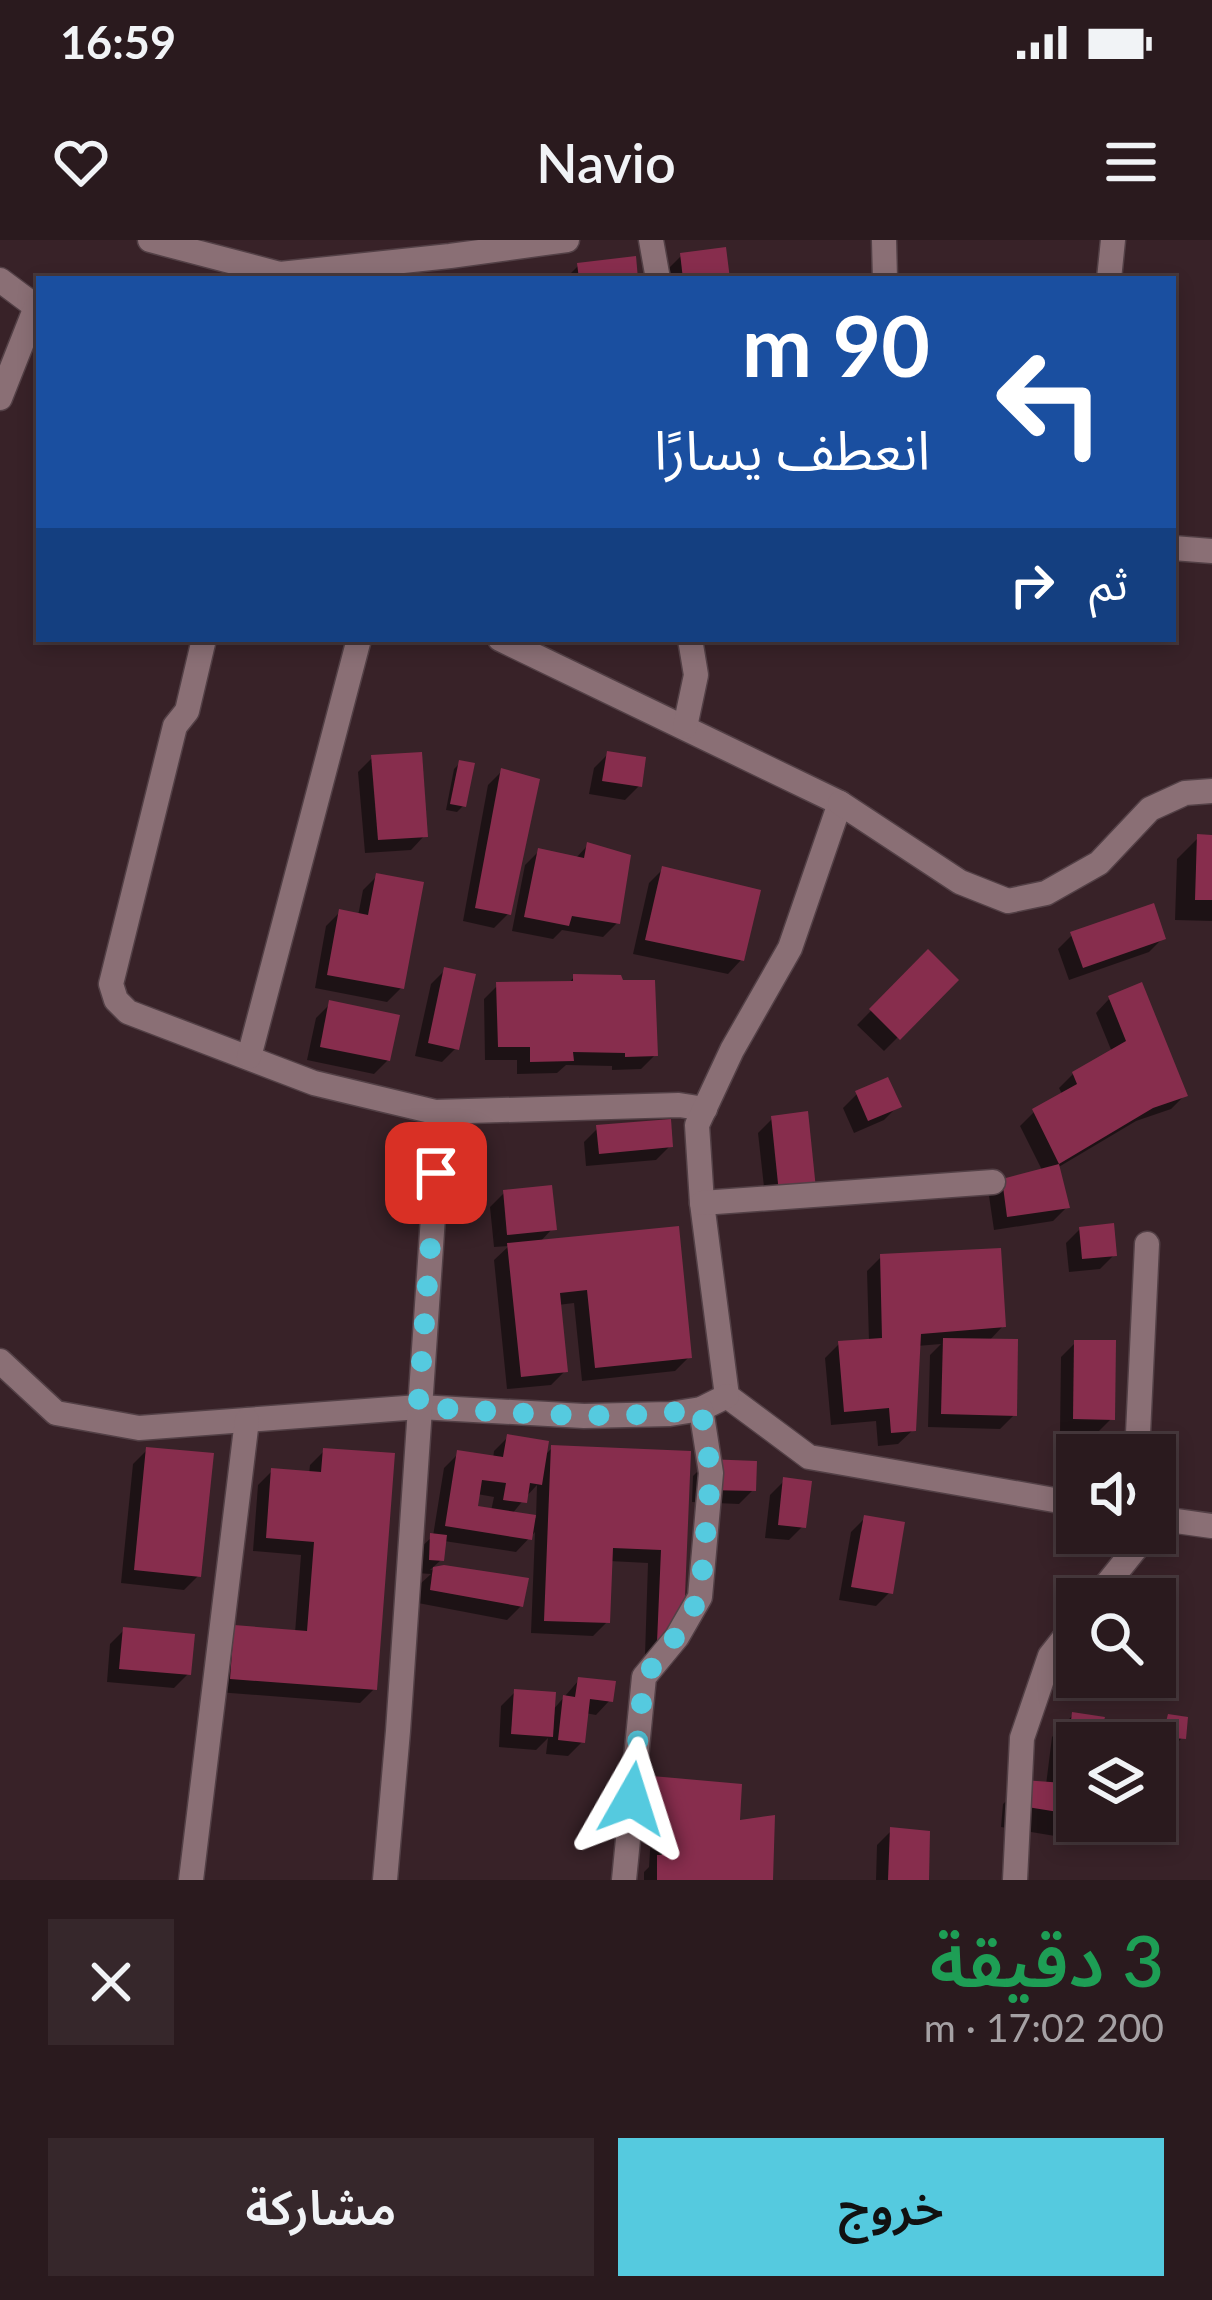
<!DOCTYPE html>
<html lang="ar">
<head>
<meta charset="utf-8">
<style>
	:root { --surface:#2a1a1e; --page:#36272b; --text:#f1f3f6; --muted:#a5a1a4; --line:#46383c; --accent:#55cadf }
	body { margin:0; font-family:Lato,"Noto Sans Arabic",sans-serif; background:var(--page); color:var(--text); direction:rtl; height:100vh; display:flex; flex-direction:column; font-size:45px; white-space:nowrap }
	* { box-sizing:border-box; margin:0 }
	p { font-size:39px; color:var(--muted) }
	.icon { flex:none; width:66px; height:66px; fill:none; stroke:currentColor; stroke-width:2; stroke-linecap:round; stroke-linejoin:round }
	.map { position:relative; height:1640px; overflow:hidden; direction:ltr }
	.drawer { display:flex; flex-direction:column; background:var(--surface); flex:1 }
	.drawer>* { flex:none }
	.hud { position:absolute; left:36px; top:36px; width:1140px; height:366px; border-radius:0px; box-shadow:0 6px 18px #0003,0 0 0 3px var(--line); direction:rtl; background:#1a4fa0; color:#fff; overflow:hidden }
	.fabs { position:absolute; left:1056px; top:1194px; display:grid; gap:24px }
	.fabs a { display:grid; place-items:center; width:120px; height:120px; border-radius:0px; background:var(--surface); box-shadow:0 6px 18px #0003,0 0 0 3px var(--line); font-size:60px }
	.pin { position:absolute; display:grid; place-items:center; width:102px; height:102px; color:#fff; margin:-51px; border-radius:24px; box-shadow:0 6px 18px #0006 }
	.me { position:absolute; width:132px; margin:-66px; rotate:6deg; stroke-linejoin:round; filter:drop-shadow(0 0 9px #0008) }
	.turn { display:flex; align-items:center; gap:42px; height:252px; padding:0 48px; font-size:54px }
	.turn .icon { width:156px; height:156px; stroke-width:2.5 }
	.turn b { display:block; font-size:84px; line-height:102px }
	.then { display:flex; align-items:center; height:114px; padding:0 48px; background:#0003; gap:24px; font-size:45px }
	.round { display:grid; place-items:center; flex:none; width:126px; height:126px; border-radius:0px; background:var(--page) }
	.headline { display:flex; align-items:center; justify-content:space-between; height:204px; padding:0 48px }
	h1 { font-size:72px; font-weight:600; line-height:90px; color:#1e9e55 }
	.button { display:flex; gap:24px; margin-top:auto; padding:24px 48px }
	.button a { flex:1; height:138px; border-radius:0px; background:var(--accent); color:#111; font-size:48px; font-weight:600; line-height:138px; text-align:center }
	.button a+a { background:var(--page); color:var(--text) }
	.status { display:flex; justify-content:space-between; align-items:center; height:84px; padding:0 60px; background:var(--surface); direction:ltr }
	.status svg { height:33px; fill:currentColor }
	header { display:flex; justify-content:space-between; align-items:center; height:156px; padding:0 48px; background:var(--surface); font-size:54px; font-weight:600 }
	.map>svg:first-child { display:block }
	.shadow { fill:#0007; fill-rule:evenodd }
	.building { fill:#872d4d }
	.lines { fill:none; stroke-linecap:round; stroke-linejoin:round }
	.minor-casing { stroke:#534046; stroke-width:27 }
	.minor { stroke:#8a6f75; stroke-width:24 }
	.route { stroke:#55cadf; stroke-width:21; stroke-dasharray:0 37.8 }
</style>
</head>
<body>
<div class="status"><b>16:59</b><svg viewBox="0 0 49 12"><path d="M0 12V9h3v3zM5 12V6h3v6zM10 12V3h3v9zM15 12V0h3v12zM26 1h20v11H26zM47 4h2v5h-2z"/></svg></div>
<header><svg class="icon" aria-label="menu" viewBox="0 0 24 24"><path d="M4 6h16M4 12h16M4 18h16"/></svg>Navio<svg class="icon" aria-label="heart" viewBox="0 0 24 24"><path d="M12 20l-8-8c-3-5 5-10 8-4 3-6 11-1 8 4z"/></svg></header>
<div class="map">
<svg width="1212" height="1640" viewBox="0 0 1212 1640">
	<rect width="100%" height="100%" fill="#382228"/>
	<g class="shadow">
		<polygon points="681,16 727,39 668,39 667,30"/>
		<polygon points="578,26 635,39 565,39"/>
		<polygon points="608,514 639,546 625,560 589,554 594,528"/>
		<polygon points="372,518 425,595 411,610 365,613 358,532"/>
		<polygon points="460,523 463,566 457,572 446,570 454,529"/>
		<polygon points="502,531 508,674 494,688 463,681 488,545"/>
		<polygon points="1199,597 1212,598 1212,681 1175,680 1177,619"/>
		<polygon points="588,605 617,683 603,697 562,690 553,699 512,691 525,625 539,611 575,619"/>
		<polygon points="663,629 742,719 728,734 633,714 649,643"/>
		<polygon points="377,636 401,748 387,762 315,748 326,686 340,672 358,676 363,650"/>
		<polygon points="1072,695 1163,698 1149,712 1069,740 1058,709"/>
		<polygon points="928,713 955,740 884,811 857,785"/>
		<polygon points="445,730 456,808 442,822 415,816 431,744"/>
		<polygon points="574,737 655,815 641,829 612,830 612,826 566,825 557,833 517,834 517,820 485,820 484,759 498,745 568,744"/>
		<polygon points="1109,759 1185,855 1171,869 1136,881 1057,928 1067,967 1053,981 994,990 989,956 1003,942 1043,932 1020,886 1034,872 1063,856 1059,848 1073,834 1112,812 1096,773"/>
		<polygon points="330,764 388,820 374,834 307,820 316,778"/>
		<polygon points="857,854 898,866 884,880 854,893 843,868"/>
		<polygon points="772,879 813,947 766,965 758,893"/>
		<polygon points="598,888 670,906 656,920 586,926 584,902"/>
		<polygon points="504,953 553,988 539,1003 689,1117 675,1131 582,1141 574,1063 558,1065 565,1131 551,1145 507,1149 494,1020 509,1006 494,1007 490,967"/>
		<polygon points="1080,989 1114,1015 1100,1029 1069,1032 1066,1003"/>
		<polygon points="881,1017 1003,1086 988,1102 1014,1175 1000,1189 928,1187 930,1115 941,1104 917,1106 913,1190 898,1204 878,1206 876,1181 831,1185 825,1118 839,1104 869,1102 867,1031"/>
		<polygon points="1075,1103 1112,1178 1098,1192 1060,1192 1061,1117"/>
		<path d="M508,1197L543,1217L552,1208L688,1214L666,1417L645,1415L648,1323L609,1321L607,1382L593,1396L531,1393L535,1292L516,1312L444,1301L441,1320L430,1330L444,1328L521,1366L507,1380L418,1363L420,1344L431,1334L416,1333L418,1310L433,1296L444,1228L458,1214L493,1219L494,1211ZM537,1245L536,1278L512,1274L525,1258ZM477,1254L494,1257L491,1271L475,1268Z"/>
		<polygon points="147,1210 198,1336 184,1350 121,1343 133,1224"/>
		<polygon points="324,1211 374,1449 360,1463 217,1452 221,1402 235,1388 295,1393 301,1315 253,1311 258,1245 272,1231 309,1234 310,1225"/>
		<polygon points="707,1222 753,1250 739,1264 692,1262 693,1236"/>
		<polygon points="784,1241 803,1286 789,1300 765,1298 770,1255"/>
		<polygon points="865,1278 890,1352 876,1366 839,1360 851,1292"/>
		<polygon points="124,1390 188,1434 174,1448 107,1442 110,1404"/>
		<polygon points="579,1440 610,1460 596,1475 585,1473 582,1502 568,1516 546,1514 548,1498 536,1510 499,1507 501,1466 515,1452 552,1471"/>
		<polygon points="1073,1475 1095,1503 1077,1503 1077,1581 1150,1581 1137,1594 1094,1585 1079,1600 1001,1587 1003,1564 1025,1543 1046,1545 1052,1497"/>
		<polygon points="1169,1477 1183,1497 1166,1514 1159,1572 1155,1576 1155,1503 1106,1503 1124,1485 1155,1491"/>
		<polygon points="653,1539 737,1583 770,1640 644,1640 644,1632 649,1627 651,1595 638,1595 639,1553"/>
		<polygon points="891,1591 927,1640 876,1640 877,1605"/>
	</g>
	<g class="building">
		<polygon points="726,7 730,39 683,39 680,13"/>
		<polygon points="636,16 638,39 579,39 577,23"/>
		<polygon points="607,511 646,517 642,547 602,541"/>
		<polygon points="422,512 428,597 378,600 371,515"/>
		<polygon points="459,520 475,523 466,567 450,564"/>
		<polygon points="501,528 540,539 511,675 475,668"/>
		<polygon points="1197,594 1212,595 1212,660 1195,660"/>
		<polygon points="587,602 631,615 620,684 572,676 569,686 524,677 538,608 584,618"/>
		<polygon points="662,626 761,650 744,721 645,700"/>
		<polygon points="376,633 424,642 404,749 327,735 339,669 368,675"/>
		<polygon points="1154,663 1166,699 1083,728 1070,692"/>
		<polygon points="928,709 959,740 900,800 869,769"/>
		<polygon points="444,727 476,734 459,810 428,803"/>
		<polygon points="573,734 621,735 623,740 655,740 658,816 625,817 625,813 573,812 574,821 530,822 530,807 498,807 496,742 573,741"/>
		<polygon points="1142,742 1188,856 1153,868 1059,924 1070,968 1007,977 1002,939 1059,924 1032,869 1077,844 1072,832 1126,801 1108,756"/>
		<polygon points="329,760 400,775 390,821 320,807"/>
		<polygon points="888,837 902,867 868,881 855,851"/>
		<polygon points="808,871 816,949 779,953 771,876"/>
		<polygon points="671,879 673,907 599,914 596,885"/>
		<polygon points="552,945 557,990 507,995 503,950"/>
		<polygon points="1114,983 1117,1016 1082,1019 1079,987"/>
		<polygon points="679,986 692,1118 595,1128 587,1050 560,1053 568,1132 521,1137 507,1003"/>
		<polygon points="1001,1008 1006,1087 921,1094 916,1191 891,1193 889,1168 844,1172 838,1101 882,1098 880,1014"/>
		<polygon points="943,1098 1018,1099 1017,1176 941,1174"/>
		<polygon points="1074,1100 1116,1100 1115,1180 1073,1179"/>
		<polygon points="507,1194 549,1201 542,1245 530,1243 527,1263 503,1260 506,1243 482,1240 478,1266 536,1275 532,1300 445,1286 457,1210 503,1217"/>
		<polygon points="551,1205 691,1211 683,1404 657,1402 661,1310 613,1308 610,1383 544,1381"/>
		<polygon points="146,1207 214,1213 201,1337 134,1330"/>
		<polygon points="323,1208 395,1213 377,1450 230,1439 234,1385 307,1391 314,1302 266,1298 271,1228 321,1232"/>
		<polygon points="706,1219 757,1221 756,1251 705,1250"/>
		<polygon points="783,1237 812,1241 806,1288 778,1285"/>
		<polygon points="864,1275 905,1282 893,1354 851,1347"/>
		<polygon points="430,1293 447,1295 444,1321 429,1320"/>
		<polygon points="444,1325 529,1338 523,1367 430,1350 433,1327"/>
		<polygon points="123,1387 195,1394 191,1435 119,1429"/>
		<polygon points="578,1437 616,1441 613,1462 590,1459 585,1503 558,1500 563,1455 575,1457"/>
		<polygon points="514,1449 556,1452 553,1497 511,1494"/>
		<polygon points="1072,1472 1105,1477 1098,1503 1077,1503 1077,1575 1021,1566 1023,1540 1064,1543"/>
		<polygon points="1168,1474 1188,1477 1186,1499 1171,1498 1162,1574 1155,1572 1155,1503 1119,1503 1123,1482 1164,1490"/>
		<polygon points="652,1536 742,1544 740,1580 775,1575 773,1640 657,1640 657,1615 662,1615 663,1582 651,1582"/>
		<polygon points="890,1587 930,1591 929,1640 888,1640"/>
	</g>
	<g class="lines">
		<g class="minor-casing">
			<g id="minor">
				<polyline points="150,0 280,34 450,16 567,0"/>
				<polyline points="651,0 658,39"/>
				<polyline points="884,0 885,39"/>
				<polyline points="1109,39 1113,0"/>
				<polyline points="0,40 39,69"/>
				<polyline points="0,158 36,67"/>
				<polyline points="1173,308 1212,311"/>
				<polyline points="204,399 187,471 175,486 111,744 116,760 128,772 314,843 435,872 679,865 705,869"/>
				<polyline points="500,399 840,563 790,708 732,810 697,885 702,963 727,1156 809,1217 1077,1264"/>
				<polyline points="685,487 696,435 690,399"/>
				<polyline points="840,563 960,642 1008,661 1046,653 1099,623 1150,569 1185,553 1212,551"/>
				<polyline points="249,817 359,399"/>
				<polyline points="702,963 993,942"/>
				<polyline points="0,1121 56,1173 139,1188 419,1167 584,1176 670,1174 701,1169 727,1156"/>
				<polyline points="1137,1215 1147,1004"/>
				<polyline points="1155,1278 1212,1286"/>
				<polyline points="1095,1359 1148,1293"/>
				<polyline points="191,1640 247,1180"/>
				<polyline points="385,1640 398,1491 436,933"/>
				<polyline points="624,1640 644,1437 677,1397 700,1357 711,1233 701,1169"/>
				<polyline points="1015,1640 1022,1498 1050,1416 1077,1382"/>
			</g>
		</g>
		<use href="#minor" class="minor"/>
	</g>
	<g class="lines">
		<path class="route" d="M436,933L418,1167C512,1172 608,1182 701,1169L711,1233L700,1357L676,1396L644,1438L632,1559"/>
	</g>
</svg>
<div class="fabs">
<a><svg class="icon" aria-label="sound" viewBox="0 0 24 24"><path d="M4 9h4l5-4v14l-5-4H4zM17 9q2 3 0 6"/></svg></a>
<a><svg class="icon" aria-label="search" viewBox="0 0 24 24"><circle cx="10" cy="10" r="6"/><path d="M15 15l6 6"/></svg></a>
<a><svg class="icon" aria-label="layers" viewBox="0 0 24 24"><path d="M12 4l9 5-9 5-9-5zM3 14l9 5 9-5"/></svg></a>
</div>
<div class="pin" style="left:436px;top:933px;background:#d93025"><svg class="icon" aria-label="arrive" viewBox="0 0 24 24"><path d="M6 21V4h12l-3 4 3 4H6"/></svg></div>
<svg class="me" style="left:632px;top:1559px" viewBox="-20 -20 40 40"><path d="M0-17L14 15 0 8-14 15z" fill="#55cadf" stroke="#fff" stroke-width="4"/></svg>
<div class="hud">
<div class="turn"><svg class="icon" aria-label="left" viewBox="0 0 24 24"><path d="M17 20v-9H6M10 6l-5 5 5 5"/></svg><div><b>90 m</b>انعطف يسارًا</div></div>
<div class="then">ثم<svg class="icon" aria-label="right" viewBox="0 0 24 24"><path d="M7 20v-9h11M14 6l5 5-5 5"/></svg></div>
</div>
</div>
<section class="drawer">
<div class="headline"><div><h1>3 دقيقة</h1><p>200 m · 17:02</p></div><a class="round"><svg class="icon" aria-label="close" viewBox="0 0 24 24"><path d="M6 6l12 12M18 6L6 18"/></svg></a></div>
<div class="button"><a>خروج</a><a>مشاركة</a></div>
</section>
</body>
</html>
